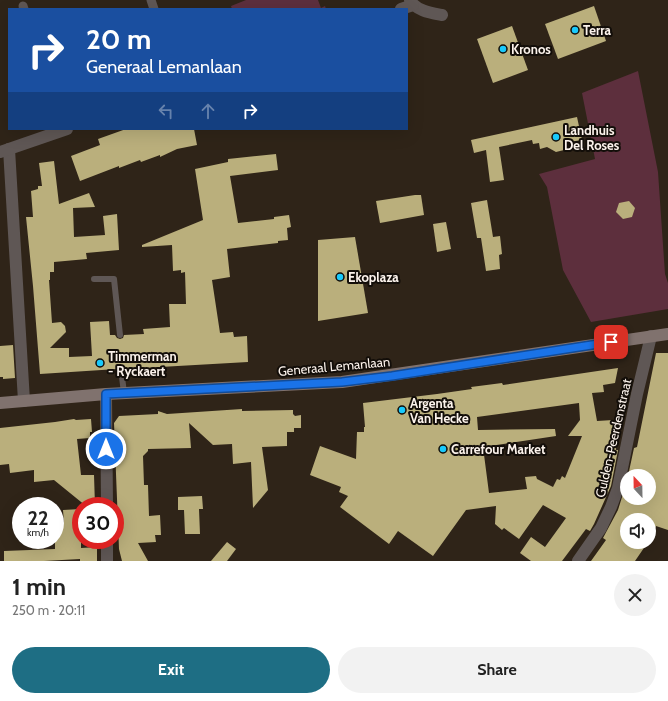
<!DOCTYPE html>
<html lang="en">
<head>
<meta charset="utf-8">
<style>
	:root { --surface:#fff; --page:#f2f2f2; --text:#222; --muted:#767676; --accent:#1e6e84 }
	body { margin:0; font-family:Cabin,sans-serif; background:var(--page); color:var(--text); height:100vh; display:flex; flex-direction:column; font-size:15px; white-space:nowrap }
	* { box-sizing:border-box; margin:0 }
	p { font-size:13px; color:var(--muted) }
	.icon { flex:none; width:22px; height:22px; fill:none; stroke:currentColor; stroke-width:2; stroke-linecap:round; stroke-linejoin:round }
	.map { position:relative; height:561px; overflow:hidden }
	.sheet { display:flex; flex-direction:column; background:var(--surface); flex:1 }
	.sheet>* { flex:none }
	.banner { position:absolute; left:8px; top:8px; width:400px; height:122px; border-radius:0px; box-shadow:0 4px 16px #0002; background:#1a4fa0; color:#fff; overflow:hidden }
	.needle { width:26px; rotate:338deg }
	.controls { position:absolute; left:620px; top:469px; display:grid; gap:8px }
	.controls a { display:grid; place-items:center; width:36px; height:36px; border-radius:50%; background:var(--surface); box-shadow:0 4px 16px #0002; font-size:20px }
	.speed { position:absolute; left:12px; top:497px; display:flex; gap:8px; font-size:20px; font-weight:700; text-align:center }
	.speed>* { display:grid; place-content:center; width:52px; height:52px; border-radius:50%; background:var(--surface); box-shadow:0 4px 16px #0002; line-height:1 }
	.speed small { font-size:10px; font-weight:400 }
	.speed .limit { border:6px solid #d22; background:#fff; color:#111 }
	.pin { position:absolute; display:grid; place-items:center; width:34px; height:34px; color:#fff; margin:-17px; border-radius:8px; box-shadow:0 2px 6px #0006 }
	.me { position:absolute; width:44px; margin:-22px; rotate:0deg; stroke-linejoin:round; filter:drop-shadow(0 0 3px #0008) }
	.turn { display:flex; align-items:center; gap:14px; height:84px; padding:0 12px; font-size:18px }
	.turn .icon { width:52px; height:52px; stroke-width:2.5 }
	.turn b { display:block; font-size:28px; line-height:34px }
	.lanes { display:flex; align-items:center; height:38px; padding:0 12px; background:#0003; justify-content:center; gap:20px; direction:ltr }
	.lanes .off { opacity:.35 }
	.round { display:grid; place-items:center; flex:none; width:42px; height:42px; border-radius:21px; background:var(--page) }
	.head { display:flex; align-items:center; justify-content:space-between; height:68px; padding:0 12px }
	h1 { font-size:24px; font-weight:800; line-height:30px }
	.cta { display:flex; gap:8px; margin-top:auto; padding:8px 12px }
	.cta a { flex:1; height:46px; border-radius:24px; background:var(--accent); color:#fff; font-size:16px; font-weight:800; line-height:46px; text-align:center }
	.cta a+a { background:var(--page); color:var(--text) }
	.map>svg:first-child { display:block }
	.green { fill:#5d2f3d }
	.building { fill:#baaf7c; fill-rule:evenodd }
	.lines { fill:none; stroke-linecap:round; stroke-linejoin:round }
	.service { stroke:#5f5755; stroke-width:6 }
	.pedestrian { stroke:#5f5755; stroke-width:9 }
	.minor { stroke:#5f5755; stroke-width:12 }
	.secondary { stroke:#80726e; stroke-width:12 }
	.route-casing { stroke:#114b97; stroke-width:10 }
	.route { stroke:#1a73e8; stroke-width:7 }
	.poi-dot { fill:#19cafc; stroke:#130e09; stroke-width:1.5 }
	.labels { text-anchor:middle; stroke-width:4; stroke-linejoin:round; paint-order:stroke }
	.poi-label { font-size:13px; font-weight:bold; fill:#fcf3ec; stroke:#130e09; text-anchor:start }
	.street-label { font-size:13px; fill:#fcf3ec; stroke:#130e09 }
</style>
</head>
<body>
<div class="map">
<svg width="668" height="561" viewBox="0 0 668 561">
	<rect width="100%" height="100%" fill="#2f2418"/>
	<g class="green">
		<polygon points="246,0 318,0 321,8 325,6 326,9 232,9 231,6"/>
		<polygon points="638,71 658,172 665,274 668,283 668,309 591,322 563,270 547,187 539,174 595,159 582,93"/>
	</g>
	<g class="building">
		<polygon points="594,6 606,41 558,59 545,24"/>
		<polygon points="512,26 528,70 493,83 477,39"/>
		<polygon points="577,117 582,140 569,142 564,150 556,152 547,147 540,149 539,143 533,144 532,140 499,147 504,180 490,182 486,150 474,153 471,140"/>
		<polygon points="126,129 194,129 197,145 177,149 160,157 160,155 141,162 140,160 119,168 119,166 80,181 71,156 100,145 98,139"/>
		<polygon points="276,154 278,170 230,176 238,223 274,219 274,217 289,215 291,227 287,228 288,240 278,241 278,243 227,249 230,277 212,280 220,333 233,332 234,337 247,336 248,362 125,369 124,366 121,365 118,366 117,369 40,374 33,286 26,217 33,217 31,191 38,189 38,186 42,186 39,163 54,161 59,204 89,193 95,207 73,208 74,237 105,235 103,216 117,214 119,250 86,253 87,259 54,262 54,272 50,272 50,280 49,280 52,323 61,322 65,326 66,332 50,348 69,348 69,357 92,356 90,322 109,321 110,335 115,335 117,338 120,339 123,338 124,335 144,334 143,329 170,327 169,304 186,304 185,272 181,273 181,270 173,271 172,245 142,247 142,245 203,220 195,169 228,162 228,159"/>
		<polygon points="415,195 421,195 424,215 380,223 376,201"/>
		<polygon points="487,200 493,237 500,236 502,254 499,255 500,269 486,271 481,238 477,238 471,203"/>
		<polygon points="629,201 635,208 632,217 623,219 616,212 619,203"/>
		<polygon points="446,222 451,249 437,252 433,224"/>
		<polygon points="355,237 368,313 318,321 318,240"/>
		<polygon points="13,345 15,378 3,379 3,377 0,377 0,346"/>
		<polygon points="656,353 668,353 668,530 656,526 649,540 649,520 627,520 627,542 648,542 635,561 591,561 606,540 603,538 618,510 627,481 627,498 649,498 649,476 628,476 634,448 637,447"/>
		<path d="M618,368L615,383L603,385L604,392L592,393L597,421L613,420L616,450H618L611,486L594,524L590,531L586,529L562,561H531L520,553L531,537L545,547L566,518L543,505L519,539L504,528L502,530L495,524L496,506L466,510L433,556L398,531L389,544L340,507L348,496L339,492L341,487L310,475L320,446L356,459L357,432H364V427H365L363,403L437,394L472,389L471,387L502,383L503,385ZM579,403L580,420L568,436H582L565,478L562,476L560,480L557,479L553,487L537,479L536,476L525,477L527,489L489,493L483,447L556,436L555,429L478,430L477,417Z"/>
		<polygon points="242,409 242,411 293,410 293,414 295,416 301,415 301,428 294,428 294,432 287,432 287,446 262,447 268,490 253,508 251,462 233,464 232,444 213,445 189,423 191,448 148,449 148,451 143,456 144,485 148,485 149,516 160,515 161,535 155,535 156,542 138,543 148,561 122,561 119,549 114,423 119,416 158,414 158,411 167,414"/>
		<polygon points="74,419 76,420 91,419 92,432 90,432 90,438 77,439 81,475 94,475 95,506 86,506 54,480 34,482 34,470 10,473 9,464 0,465 0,428 55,422"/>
		<polygon points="202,496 203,509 199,509 200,534 185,534 184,510 178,510 178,497"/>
		<polygon points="81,509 81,548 97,547 97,561 80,561 80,559 44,561 4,561 4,551 55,549 55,523 64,523 63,510"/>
		<polygon points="227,542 236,549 227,561 211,561"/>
	</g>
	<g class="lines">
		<g class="service">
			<polyline points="94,279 114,279 120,335"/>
			<polyline points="121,369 124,393"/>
		</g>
		<g class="pedestrian">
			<polyline points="151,0 154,9"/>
			<polyline points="23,6 24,9"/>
		</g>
		<g class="minor">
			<path d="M410,0C416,11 431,13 442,15"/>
			<polyline points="401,9 413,5"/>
			<polyline points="9,149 24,401"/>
			<polyline points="0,152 67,129"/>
			<polyline points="106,394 107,506"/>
			<polyline points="107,540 107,561"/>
			<polyline points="578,561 601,528 611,507 618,488 637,394 651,336"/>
		</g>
		<polyline class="secondary" points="0,403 106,394 342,382 668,334"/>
	</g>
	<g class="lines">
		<g class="route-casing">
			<polyline id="route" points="106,449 106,394 342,382 392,376 611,342"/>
		</g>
		<use href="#route" class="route"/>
	</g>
	<g class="poi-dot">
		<circle cx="575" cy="30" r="4"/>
		<circle cx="503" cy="49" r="4"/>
		<circle cx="556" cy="137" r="4"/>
		<circle cx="340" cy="277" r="4"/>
		<circle cx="100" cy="363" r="4"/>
		<circle cx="402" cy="410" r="4"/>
		<circle cx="443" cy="449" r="4"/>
	</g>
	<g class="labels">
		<g class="poi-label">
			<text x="583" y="35">Terra</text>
			<text x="511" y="54">Kronos</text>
			<text x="564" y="135">Landhuis<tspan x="564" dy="15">Del Roses</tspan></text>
			<text x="348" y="282">Ekoplaza</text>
			<text x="108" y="361">Timmerman<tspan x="108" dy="15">- Ryckaert</tspan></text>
			<text x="410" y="408">Argenta<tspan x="410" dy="15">Van Hecke</tspan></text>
			<text x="451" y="454">Carrefour Market</text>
		</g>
		<g class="street-label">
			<text transform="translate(334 366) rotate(-5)" y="5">Generaal Lemanlaan</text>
			<text transform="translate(613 438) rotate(-77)" y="5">Gulden-Peerdenstraat</text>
		</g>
	</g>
</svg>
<div class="controls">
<a><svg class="needle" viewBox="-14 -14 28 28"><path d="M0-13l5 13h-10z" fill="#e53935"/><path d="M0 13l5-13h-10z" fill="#767676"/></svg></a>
<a><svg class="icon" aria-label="sound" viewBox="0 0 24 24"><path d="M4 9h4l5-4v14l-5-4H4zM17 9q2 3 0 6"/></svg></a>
</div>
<div class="speed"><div>22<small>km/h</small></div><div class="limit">30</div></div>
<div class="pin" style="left:611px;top:342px;background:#d93025"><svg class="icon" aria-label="arrive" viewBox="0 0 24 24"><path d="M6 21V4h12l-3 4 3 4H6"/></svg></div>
<svg class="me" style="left:106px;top:449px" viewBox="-20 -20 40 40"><circle r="17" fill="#1a73e8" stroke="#fff" stroke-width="3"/><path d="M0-11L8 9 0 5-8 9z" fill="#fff"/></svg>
<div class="banner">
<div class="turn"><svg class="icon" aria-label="right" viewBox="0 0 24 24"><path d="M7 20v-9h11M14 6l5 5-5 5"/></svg><div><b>20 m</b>Generaal Lemanlaan</div></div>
<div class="lanes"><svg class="icon off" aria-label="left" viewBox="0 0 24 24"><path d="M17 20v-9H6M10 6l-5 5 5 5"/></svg><svg class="icon off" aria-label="ahead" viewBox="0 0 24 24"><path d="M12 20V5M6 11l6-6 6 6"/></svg><svg class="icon" aria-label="right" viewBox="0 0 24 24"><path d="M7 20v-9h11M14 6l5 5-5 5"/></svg></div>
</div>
</div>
<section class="sheet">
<div class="head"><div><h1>1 min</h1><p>250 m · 20:11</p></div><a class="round"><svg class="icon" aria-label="close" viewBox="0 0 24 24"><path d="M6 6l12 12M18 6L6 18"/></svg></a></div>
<div class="cta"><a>Exit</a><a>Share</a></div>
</section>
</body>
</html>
